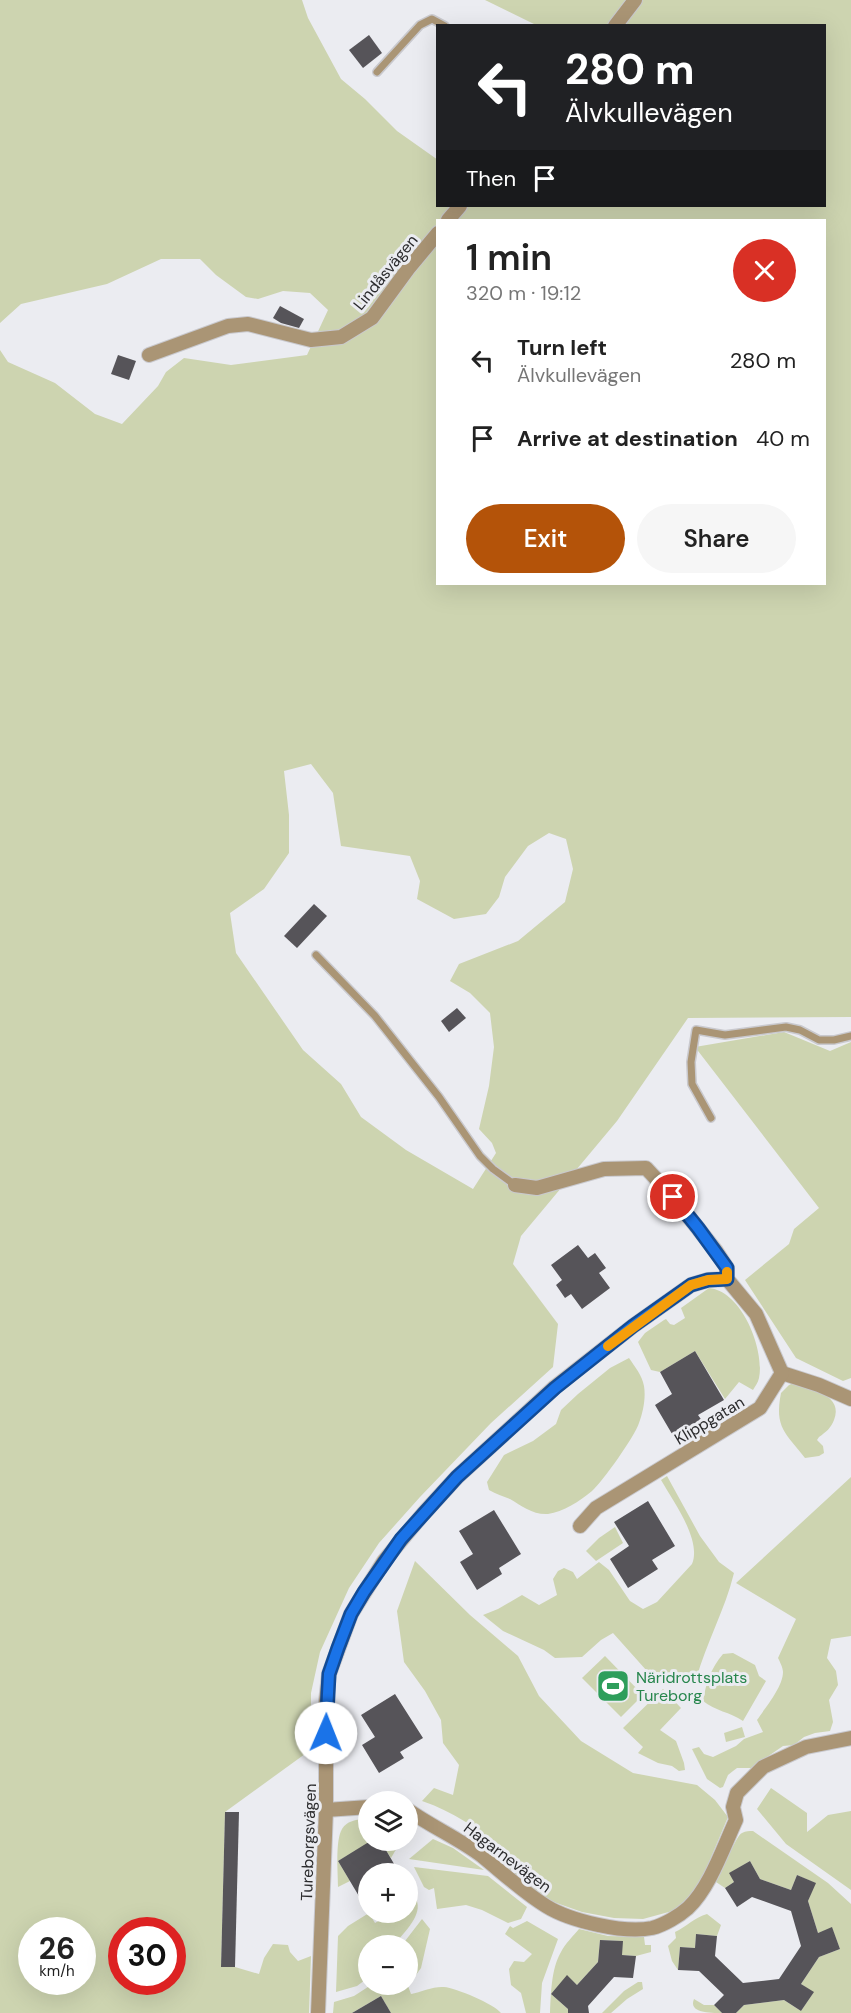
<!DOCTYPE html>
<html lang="en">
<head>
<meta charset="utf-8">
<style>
	:root { --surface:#fff; --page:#f6f6f6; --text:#222; --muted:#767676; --accent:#b45309 }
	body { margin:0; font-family:"DM Sans",sans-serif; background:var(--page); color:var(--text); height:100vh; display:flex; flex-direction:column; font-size:22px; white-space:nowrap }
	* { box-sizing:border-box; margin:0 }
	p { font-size:20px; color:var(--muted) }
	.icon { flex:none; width:33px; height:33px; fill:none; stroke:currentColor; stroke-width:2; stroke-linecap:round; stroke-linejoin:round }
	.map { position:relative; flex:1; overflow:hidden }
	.sheet { position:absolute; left:436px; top:219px; width:390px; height:366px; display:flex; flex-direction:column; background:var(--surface); border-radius:0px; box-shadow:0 6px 24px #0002 }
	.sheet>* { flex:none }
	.top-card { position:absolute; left:436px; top:24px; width:390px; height:183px; border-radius:0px; box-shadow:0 6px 24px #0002; background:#202124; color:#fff; overflow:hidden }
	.buttons { position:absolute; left:358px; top:1791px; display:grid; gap:12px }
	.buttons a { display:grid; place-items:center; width:60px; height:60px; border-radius:50%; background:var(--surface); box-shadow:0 6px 24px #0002; font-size:30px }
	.speed { position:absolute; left:18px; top:1917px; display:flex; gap:12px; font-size:30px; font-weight:700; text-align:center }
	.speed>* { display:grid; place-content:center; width:78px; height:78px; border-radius:50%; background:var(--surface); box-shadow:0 6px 24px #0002; line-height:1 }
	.speed small { font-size:15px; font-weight:400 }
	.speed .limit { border:9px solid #d22; background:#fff; color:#111 }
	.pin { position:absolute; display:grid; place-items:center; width:51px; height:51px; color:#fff; margin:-26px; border:3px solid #fff; border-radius:50%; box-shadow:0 2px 6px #0007 }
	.me { position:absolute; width:66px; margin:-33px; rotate:1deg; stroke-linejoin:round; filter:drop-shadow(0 0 4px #0008) }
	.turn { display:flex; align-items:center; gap:21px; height:126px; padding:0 30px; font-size:27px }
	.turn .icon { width:78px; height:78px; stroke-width:2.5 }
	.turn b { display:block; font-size:42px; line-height:51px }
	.then { display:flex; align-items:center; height:57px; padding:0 30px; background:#0003; gap:12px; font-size:22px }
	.round { display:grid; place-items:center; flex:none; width:63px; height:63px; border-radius:32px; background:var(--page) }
	.summary { display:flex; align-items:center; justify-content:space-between; height:102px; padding:0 30px }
	h1 { font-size:36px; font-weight:600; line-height:45px }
	.cta { display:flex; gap:12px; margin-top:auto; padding:12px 30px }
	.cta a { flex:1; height:69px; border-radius:36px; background:var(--accent); color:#fff; font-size:24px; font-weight:600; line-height:69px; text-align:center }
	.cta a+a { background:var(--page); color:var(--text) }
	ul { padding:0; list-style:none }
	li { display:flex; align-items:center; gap:18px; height:78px; padding:0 30px }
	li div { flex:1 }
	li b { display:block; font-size:22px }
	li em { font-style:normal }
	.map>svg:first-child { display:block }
	.green { fill:#cdd4b0; fill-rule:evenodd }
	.building { fill:#565459 }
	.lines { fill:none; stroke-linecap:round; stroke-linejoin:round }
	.lane-casing { stroke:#c9c9ce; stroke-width:10 }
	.street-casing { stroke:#c9c9ce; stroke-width:16 }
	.lane { stroke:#aa9575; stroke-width:7 }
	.street { stroke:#aa9575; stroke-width:14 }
	.route-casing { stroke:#114b97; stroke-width:15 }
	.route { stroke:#1a73e8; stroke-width:10 }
	.slow { stroke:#f59e0b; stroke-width:10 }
	.labels { text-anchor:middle; stroke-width:6; stroke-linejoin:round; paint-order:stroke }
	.street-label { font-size:16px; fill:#2c2c2e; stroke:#ebecf1 }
	.leisure-label { font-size:16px; fill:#27864d; stroke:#ebecf1; text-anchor:start }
</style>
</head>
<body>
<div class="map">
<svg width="851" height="2013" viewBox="0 0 851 2013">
	<rect width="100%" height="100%" fill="#ebecf1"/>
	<g class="green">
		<path d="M0,0H302L308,18L341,79L365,99L397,131L438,160V206H825V26L536,25L485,0H851V1017L688,1018L617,1121L521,1236L513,1264L558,1324L553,1367L491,1423L420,1497L379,1543L349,1588L320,1652L311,1693V1744L305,1754L225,1812L221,1966L235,1967L259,1974L264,1958L273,1944L288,1945L290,1952L298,1961L311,1956L309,2013H0V350L8,362L55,383L95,414L122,424L158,386L166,372L184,358L231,365L307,355L328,310L310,293L283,291L258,299L246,297L216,275L200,259H161L107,284L21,304L0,323ZM438,220H825V584H438ZM311,764L333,793L341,846L410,856L420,881L417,899L454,919L486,914L499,897L505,877L528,846L549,833L566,839L573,869L565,902L518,941L459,964L450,981L470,993L490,1013L494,1047L489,1086L479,1129L492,1143L496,1153L473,1189L406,1150L361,1117L341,1084L303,1050L236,953L230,913L264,889L289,853V815L284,771ZM32,1930H82V1982H32ZM122,1930H172V1982H122Z"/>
		<polygon points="784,1032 830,1051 851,1042 851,1378 843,1381 796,1358 745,1280 789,1244 794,1229 819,1208 695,1047"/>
		<path d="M709,1288C742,1291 765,1350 759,1378C758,1383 755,1386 753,1390L739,1382L725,1399L695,1351L660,1372L651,1370L638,1342L645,1333L664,1320L666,1319L670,1324L674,1325L685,1318L681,1308Z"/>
		<path d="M629,1358C635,1367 642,1375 644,1386C646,1398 643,1412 639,1423C635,1436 603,1481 592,1491C580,1501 563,1512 548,1514C533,1515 522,1506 510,1499C503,1496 496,1494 489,1490L487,1482L504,1455L533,1441L556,1424L561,1410L578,1394L610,1368Z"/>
		<path d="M796,1382C812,1389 844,1396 834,1420C831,1428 826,1432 819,1437L817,1440L823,1446L824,1453L819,1456L805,1458C786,1433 774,1428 781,1393L789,1385Z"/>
		<path d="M667,1476L700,1536L719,1562L734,1573C725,1610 706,1643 696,1680L681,1676L667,1679L665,1684L655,1680L613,1633L601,1640L582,1657L555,1658L544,1650L503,1631L483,1615L498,1609L522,1595L539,1605L557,1595L553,1579L558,1571L564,1568L573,1572L577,1579L599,1562L609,1570L630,1601L643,1609L657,1602L692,1564C702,1540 673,1501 661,1480Z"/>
		<path d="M851,1477V1636L831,1639L827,1658L836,1671L838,1685L829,1700L833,1722L830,1731L815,1733L804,1737L794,1745L783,1746L751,1768H737L733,1771L728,1775L723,1787L720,1788L707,1779L692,1749L699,1747L704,1754L713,1757L736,1746L744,1739L763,1732L757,1720C765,1708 783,1687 783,1672C783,1668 780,1662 778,1658L796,1619L736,1583Z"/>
		<polygon points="615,1527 623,1543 596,1561 586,1551 599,1538"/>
		<path d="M415,1561L470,1615L518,1656L539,1696L581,1741L633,1773L697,1785L715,1800L728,1817L699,1886L676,1910L643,1919L614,1918L582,1912L548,1900L522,1879L516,1877L496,1858L504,1849C476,1828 454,1812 422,1801L434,1788L453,1795L459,1765L443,1743L441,1720L425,1691L404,1662L397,1611Z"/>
		<path d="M733,1653L755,1665L759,1676L766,1681L743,1721C730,1712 715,1711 703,1701C706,1683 711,1668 723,1654Z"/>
		<polygon points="605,1656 643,1695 621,1717 582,1678"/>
		<polygon points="663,1689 681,1708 660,1730 676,1741 684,1763 685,1770 679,1771 672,1766 658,1763 638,1753 643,1747 623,1728"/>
		<polygon points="742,1727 745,1737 726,1742 724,1733"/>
		<polygon points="771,1788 807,1813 807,1832 828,1815 851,1811 851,1890 786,1844 757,1809"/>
		<path d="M363,1819L369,1820V1840L372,1841L338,1861L350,1881L338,1887C338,1872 335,1841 342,1829C347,1821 355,1820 363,1819Z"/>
		<path d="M753,1831L828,1883L851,1904V2013H736L744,2005L784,2000L801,2011L813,1993L801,1984L819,1957L840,1949L832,1928L818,1933L808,1901L815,1883L797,1875L791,1890L760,1879L750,1861L730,1873L734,1882L725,1888L716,1882C722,1873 736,1835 742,1833C746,1831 749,1831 753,1831Z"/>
		<polygon points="433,1839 453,1848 484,1870 409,1859"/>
		<polygon points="380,1841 401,1841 391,1858"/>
		<polygon points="414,1867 488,1876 527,1907 521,1919 508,1923 482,1910 466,1905 437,1909 434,1888 429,1890 424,1887"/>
		<path d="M416,1899C424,1915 403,1933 394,1945L369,1946V1977L357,1986L336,1992L338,1936L348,1926L369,1913L375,1923L393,1913L408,1912V1903Z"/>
		<path d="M707,1914L721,1925L717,1936L696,1934L695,1948L680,1947L678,1970L672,1961L668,1946L676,1938L675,1932C686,1927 695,1917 707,1914Z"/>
		<path d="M422,1919L430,1929L421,1968L408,1986L411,1994C421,1992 434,1986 444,1987C456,1988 494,2004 501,2013H391L381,1996L352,2013H333L334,2002L354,1996L371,1985L408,1984V1946L402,1945Z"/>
		<polygon points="527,1921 558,1939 542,1983 540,2013 526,2013 521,1993 511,1985 509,1969 514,1961 524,1962 532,1954 505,1934 510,1926 513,1928"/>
		<path d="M579,1929L608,1936L644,1937L645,1945H651V1952L636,1956L622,1955V1941L600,1940L598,1962L577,1985L567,1976L551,1994L568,2009V2013H550C551,1994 551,1969 561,1952C565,1944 573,1936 579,1929Z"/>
		<polygon points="638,1982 642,1982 643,1989 627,1999 611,2013 602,2013 624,1991"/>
		<path d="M694,1999L704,2005H714L722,2013C710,2013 688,2013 694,1999Z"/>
	</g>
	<g class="building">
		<polygon points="369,35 382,53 363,68 349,50"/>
		<polygon points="280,306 304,319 299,328 281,323 273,318"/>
		<polygon points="118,355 136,361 129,380 111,374"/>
		<polygon points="314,904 327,916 297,948 284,936"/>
		<polygon points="457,1008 466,1018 449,1032 441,1021"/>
		<polygon points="578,1245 588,1258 595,1253 606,1268 599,1273 610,1288 582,1309 571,1294 565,1298 556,1285 562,1280 551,1265"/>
		<polygon points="695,1351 724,1400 698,1415 703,1422 675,1439 655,1405 672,1394 660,1372"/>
		<polygon points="648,1501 675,1546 652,1560 658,1569 628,1588 610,1559 629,1546 614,1522"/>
		<polygon points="494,1510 521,1554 499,1568 502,1574 477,1590 460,1562 473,1554 459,1531"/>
		<polygon points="395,1694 423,1738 400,1752 404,1758 379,1773 362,1745 375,1737 361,1715"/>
		<polygon points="225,1812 239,1812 235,1967 221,1967"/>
		<polygon points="372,1840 380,1840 400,1874 369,1874 369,1913 338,1861"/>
		<polygon points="750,1861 760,1879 791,1890 797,1875 816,1883 808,1901 818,1933 832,1927 840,1949 819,1957 801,1984 814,1992 801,2011 784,2000 744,2005 736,2013 722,2013 714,2005 724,1995 699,1971 678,1970 680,1947 695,1948 696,1934 717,1936 715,1956 743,1983 779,1979 801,1946 791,1911 752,1897 737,1907 725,1888 734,1882 729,1873"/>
		<polygon points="600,1940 623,1941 622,1955 636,1956 633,1978 614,1977 588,2006 589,2013 568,2013 568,2009 551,1994 567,1975 577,1985 598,1962"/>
		<polygon points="381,1996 391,2013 352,2013"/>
	</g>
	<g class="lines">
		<g class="lane-casing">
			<g id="lane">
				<polyline points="377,72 420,25 432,19 445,26"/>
				<polyline points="316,955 375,1016 439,1097 480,1156 493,1169 515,1185"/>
				<polyline points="711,1118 692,1084 691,1062 696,1030 725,1035 786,1027 800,1030 819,1040 834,1040 851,1036"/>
			</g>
		</g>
		<g class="street-casing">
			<g id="street">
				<polyline points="615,26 635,0"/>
				<polyline points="448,220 460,206"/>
				<polyline points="149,355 228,326 248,324 311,340 341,337 372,318 408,269 438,233"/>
				<polyline points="515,1185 537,1188 604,1169 646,1168 673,1197 716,1251 727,1268 727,1279"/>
				<polyline points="782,1373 819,1385 851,1399"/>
				<polyline points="580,1526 596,1508 760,1408 782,1373 756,1314 727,1279"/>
				<polyline points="326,1810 369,1807"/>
				<path d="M408,1810C432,1827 458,1838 482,1856C503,1873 523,1892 546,1906C570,1921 625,1934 652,1928C664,1925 679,1916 688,1908C710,1887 723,1848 736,1820L733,1807L737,1793L763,1767L806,1747L851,1738"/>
				<polyline points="318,2013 326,1810 326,1702 329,1674 351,1614 384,1561 423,1514 457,1477 555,1387 633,1326 691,1285 708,1280 727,1279"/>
			</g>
		</g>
		<use href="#lane" class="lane"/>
		<use href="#street" class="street"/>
	</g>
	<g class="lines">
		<g class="route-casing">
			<polyline id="route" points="326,1733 329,1674 338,1648 351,1614 364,1592 401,1539 457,1477 555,1388 633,1326 691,1285 708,1280 727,1279 727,1268 698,1228 673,1197"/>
		</g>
		<use href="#route" class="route"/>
		<polyline class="slow" points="608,1346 691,1285 708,1280 727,1279 727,1272"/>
	</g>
	<defs>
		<g id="stadium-square" transform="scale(1.725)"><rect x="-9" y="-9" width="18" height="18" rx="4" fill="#2e9e5b" stroke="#ebecf1"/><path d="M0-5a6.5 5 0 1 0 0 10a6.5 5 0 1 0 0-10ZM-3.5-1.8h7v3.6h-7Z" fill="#fff"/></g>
	</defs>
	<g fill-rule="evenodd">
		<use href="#stadium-square" x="613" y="1686"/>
	</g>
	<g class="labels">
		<g class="street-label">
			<text transform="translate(385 272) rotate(-51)" y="6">Lindåsvägen</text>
			<text transform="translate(709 1420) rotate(-31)" y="6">Klippgatan</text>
			<text transform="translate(308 1842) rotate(-88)" y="6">Tureborgsvägen</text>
			<text transform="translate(508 1857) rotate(37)" y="6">Hagarnevägen</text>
		</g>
		<g class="leisure-label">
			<text x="636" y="1683">Näridrottsplats<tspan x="636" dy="18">Tureborg</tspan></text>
		</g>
	</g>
</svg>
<div class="buttons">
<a><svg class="icon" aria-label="layers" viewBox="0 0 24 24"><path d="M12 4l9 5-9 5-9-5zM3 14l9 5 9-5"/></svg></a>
<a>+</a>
<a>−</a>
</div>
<div class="speed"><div>26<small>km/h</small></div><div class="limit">30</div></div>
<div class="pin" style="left:673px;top:1197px;background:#d93025"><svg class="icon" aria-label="arrive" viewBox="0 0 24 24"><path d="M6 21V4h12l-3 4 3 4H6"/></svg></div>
<svg class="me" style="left:326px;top:1733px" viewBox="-20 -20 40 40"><circle r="19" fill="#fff"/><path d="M0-13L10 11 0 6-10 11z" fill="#1a73e8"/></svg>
<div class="top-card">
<div class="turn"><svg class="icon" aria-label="left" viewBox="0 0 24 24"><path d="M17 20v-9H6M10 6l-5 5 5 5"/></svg><div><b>280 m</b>Älvkullevägen</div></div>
<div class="then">Then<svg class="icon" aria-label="arrive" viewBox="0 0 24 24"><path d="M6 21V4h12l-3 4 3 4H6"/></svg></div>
</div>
<section class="sheet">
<div class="summary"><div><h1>1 min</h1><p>320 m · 19:12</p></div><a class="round" style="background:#d93025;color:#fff"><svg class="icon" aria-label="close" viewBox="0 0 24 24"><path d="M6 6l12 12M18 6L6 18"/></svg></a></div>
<ul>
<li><svg class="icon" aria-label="left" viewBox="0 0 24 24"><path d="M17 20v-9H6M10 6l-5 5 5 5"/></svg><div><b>Turn left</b><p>Älvkullevägen</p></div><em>280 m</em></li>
<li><svg class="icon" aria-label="arrive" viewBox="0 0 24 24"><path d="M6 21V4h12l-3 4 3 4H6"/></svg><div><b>Arrive at destination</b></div><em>40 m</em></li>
</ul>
<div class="cta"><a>Exit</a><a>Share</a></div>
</section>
</div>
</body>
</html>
